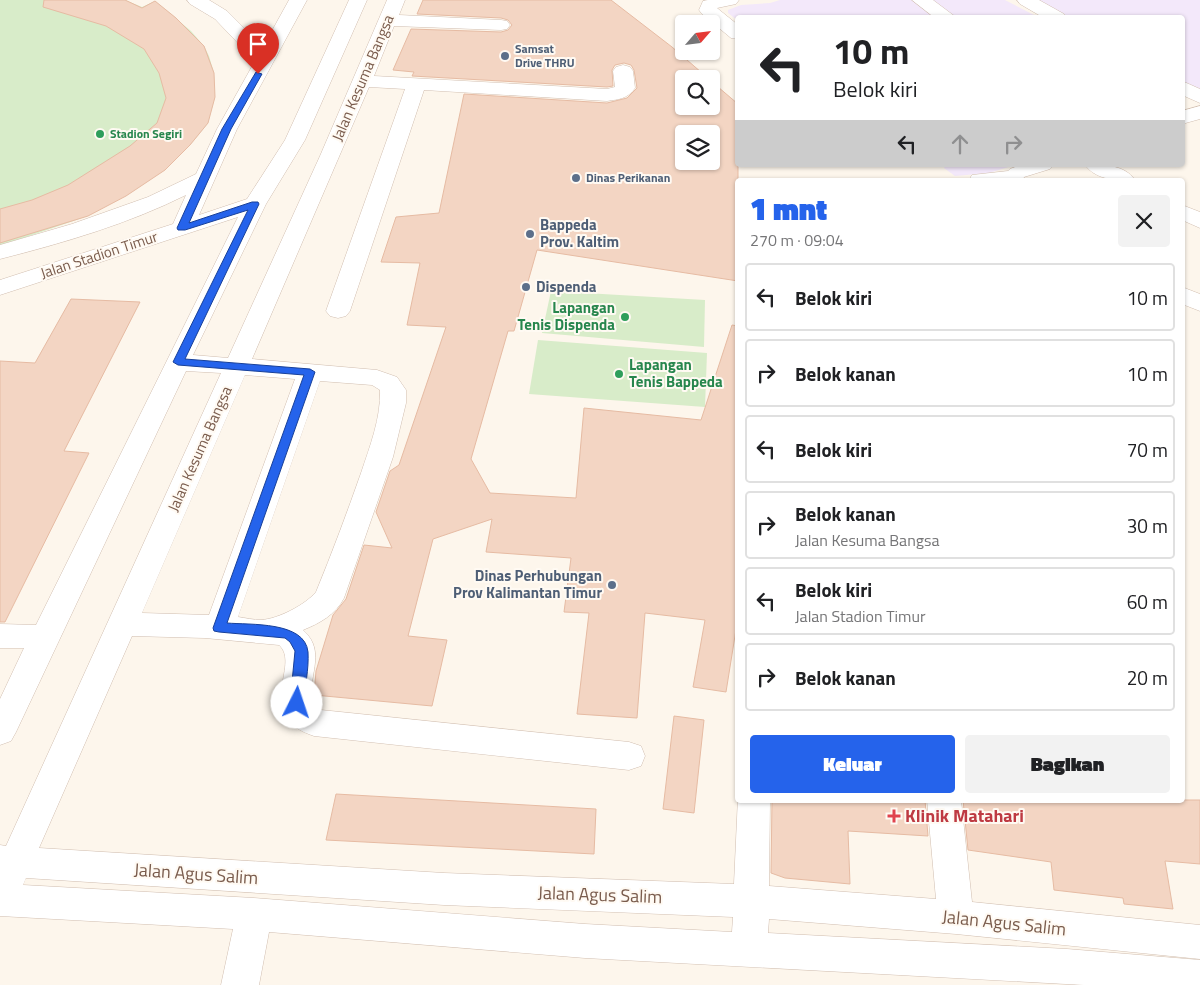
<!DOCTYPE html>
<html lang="id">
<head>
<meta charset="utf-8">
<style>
	:root { --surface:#fff; --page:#f2f2f2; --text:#202124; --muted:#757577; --line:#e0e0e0; --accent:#2563eb }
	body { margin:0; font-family:"Titillium Web",sans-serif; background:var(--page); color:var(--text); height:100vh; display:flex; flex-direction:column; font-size:19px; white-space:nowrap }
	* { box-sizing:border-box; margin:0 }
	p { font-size:16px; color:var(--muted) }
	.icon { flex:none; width:28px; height:28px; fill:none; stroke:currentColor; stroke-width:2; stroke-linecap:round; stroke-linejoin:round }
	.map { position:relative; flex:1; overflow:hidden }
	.side { position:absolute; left:735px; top:178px; width:450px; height:625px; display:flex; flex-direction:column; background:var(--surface); border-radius:5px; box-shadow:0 1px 4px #0004 }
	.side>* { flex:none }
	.top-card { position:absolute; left:735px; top:15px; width:450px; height:152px; border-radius:5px; box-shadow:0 1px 4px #0004; background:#fff; color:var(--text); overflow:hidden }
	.needle { width:32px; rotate:62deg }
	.controls { position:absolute; left:675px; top:15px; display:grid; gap:10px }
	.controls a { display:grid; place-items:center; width:45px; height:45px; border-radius:5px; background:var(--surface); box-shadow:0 1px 4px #0004; font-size:25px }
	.pin { position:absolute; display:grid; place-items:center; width:42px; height:42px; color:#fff; margin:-51px -21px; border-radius:50% 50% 50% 0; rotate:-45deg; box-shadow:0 0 5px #0007 }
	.pin .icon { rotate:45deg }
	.me { position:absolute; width:55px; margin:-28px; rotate:4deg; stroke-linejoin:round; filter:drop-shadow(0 0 4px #0008) }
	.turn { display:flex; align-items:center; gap:18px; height:105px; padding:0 15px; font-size:22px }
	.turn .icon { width:65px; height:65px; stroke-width:2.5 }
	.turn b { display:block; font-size:35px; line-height:42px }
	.lanes { display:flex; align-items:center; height:48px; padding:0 15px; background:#0003; justify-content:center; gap:25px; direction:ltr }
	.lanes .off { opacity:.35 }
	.round { display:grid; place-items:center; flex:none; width:52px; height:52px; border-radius:5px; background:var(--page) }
	.headline { display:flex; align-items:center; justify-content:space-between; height:85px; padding:0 15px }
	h1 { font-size:30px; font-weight:800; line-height:38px; color:var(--accent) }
	.primary-button { display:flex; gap:10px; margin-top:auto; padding:10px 15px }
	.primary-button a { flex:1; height:58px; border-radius:5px; background:var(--accent); color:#fff; font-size:20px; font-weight:800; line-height:58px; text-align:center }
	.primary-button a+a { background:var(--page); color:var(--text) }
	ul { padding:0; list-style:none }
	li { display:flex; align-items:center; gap:15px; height:68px; margin:0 10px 8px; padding:0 5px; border:2px solid var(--line); border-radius:5px }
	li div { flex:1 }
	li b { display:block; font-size:19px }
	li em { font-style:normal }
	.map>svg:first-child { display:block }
	.education { fill:#f3e8fa }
	.green { fill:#d8ecc9 }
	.building { fill:#f3d5c3; stroke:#e6bba3; fill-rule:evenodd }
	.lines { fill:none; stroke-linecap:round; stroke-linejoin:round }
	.minor-casing { stroke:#d1beb0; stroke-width:1 }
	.minor { fill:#fff; fill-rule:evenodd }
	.route { fill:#2563eb; stroke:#184099 }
	.service-dot { fill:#5c6f8a; stroke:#fffaf3; stroke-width:2 }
	.leisure-dot { fill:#2e9e5b; stroke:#fffaf3; stroke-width:2 }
	.health-dot { fill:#e0444e; stroke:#fffaf3; stroke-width:2 }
	.labels { text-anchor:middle; stroke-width:4; stroke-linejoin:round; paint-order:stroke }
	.far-service-label { font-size:12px; font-weight:bold; fill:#4e5e75; stroke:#fffaf3; text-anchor:start }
	.far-leisure-label { font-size:12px; font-weight:bold; fill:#27864d; stroke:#fffaf3; text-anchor:start }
	.street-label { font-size:15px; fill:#7a5c4d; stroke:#fffaf3 }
	.service-label { font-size:15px; font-weight:bold; fill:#4e5e75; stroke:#fffaf3; text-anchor:start }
	.leisure-label { font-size:15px; font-weight:bold; fill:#27864d; stroke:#fffaf3; text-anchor:end }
	.near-health-label { font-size:18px; font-weight:bold; fill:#be3a42; stroke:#fffaf3; text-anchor:start }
	.near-street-label { font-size:18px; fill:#7a5c4d; stroke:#fffaf3 }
</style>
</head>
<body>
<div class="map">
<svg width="1200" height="985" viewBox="0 0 1200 985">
	<rect width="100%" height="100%" fill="#fdf6ec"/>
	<g class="education">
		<polygon points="780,0 1005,0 1038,17 738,18 737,20 728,13 728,10 741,5 770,3"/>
		<polygon points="1035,0 1200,0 1200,92 1183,82 1182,18 1067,17"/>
		<polygon points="946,165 1015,165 989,173 955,176 944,168"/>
	</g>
	<g class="green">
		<polygon points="0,0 125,0 142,7 155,1 191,31 204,46 209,56 214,73 215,97 208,123 190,145 88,216 0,246"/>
		<polygon points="551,291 705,300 704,347 542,333"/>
		<polygon points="538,340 707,353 705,407 529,394"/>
	</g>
	<g class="building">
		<polygon points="44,0 125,0 142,8 155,1 176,18 204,46 214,73 215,97 208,123 190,145 165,170 126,196 88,216 0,243 0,209 32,200 68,185 130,146 157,123 166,98 159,73 144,49 106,26 43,7"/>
		<path d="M423,0H611L672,47L709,79H684V106H711V81L738,104V281L537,250L514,331H508L471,459L490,493L576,498L584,408L701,420L732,325L738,326V617L726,692L693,687L705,620L645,613L637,718L577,714L589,613L564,612L571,558L486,552L492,519L433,539L408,636L447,640L432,706L314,695L316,671L333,615L346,599L364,545L392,548L376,512L390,471L399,465L446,327L407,325L420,263L381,262L396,217L439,213L464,94L607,103L627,98L637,88L634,70L631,65L624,63L615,65L612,70L613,86L607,87L412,76L414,72L393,70L411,29L501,32L508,30L512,25L508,20L501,18L417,14ZM684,134H711V161H684Z"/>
		<polygon points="71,299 140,302 64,451 89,453 5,622 0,622 0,361 35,363"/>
		<polygon points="674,716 704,720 694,813 663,809"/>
		<polygon points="336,794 596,809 594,854 326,840"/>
		<polygon points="772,800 925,800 928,836 848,831 850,884 785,878 771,873"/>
		<polygon points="963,800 1200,800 1200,864 1165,861 1173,909 1124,904 1123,898 1054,890 1051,862 968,850"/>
	</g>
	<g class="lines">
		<g class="minor-casing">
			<g id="minor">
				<path d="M187,0H209L227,11L263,47L289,0H307L237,129L199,215L247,199L285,140L349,0H367L305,140L266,204L193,355L228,358L320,156L387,0H405L399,15L501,20L507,21L510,25L507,29L501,30L394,26L374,76L607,89L615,87L613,71L616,67L623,65L630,67L633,71L635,88C627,99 619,99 607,101L424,90L350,311L346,316L338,318L330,316L326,311L405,89L369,87L252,359L377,370L397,377L406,390V403L393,457L344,598C335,615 320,623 303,630C329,653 304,680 314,705L321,710L629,742L641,746L645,756L641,766L629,770L314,736C251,715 302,665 279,645L205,638L132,636L39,848L444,873L734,884L738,797V800H770L769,886L936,899L927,800H961L972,902L1200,925V959L956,934L769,919L768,933L1067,949L1200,960V985H1084L585,958L269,932L259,985H221L233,929L0,916V845L6,846L221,373L186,371L16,732L11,741L0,745V699L24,648H0V624L36,625L238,217L0,295V280L173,224L186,195C128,224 63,243 0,259V245L72,224L148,197L196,174L217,129L255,61L215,19L190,4ZM245,375L295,379L209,615L142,613ZM320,381L372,385L380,390C381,418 370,446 361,473C347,513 332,553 316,592C305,605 278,619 261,620C254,620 245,618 238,617ZM26,878L444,905L733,917L732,932L585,924L254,898L23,885Z"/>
				<polygon points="708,0 739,0 736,4 717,8 738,25 738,39 731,38 702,14 699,10 703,1"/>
				<polygon points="912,0 933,0 957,18 935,18"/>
				<polygon points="1017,0 1039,0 1064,14 1067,18 1044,18 1020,4"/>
				<polygon points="1182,81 1200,89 1200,103 1182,95"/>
				<polygon points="1200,106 1200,119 1182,124 1182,111"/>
				<polygon points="1021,165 1054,165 1050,169 1024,177 1023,180 969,180 972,175 1008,171 1010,169"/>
				<path d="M1085,165C1103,165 1124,164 1135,180C1117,180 1097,181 1085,165Z"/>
				<polygon points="1182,205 1200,212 1200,228 1182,220"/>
				<polygon points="1182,287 1200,294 1200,311 1182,304"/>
			</g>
		</g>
		<use href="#minor" class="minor"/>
	</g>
	<path class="route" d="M256,72L262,74L231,129L189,223L252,202H258L259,204L185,359L310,369L315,372L227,623C250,625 305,621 308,652C309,669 305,687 303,703L301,707L297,709L292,707L290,703L295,651L290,642L285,638L219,632L214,631L213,628L304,375L178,365L173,362L248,210L185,230H178L177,228L222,129Z"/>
	<g class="service-dot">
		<circle cx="505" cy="56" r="5"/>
		<circle cx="576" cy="178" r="5"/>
		<circle cx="530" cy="234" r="5"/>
		<circle cx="526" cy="287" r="5"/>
		<circle cx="612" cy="585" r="5"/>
	</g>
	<g class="leisure-dot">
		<circle cx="100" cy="134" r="5"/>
		<circle cx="625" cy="317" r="5"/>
		<circle cx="619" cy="374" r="5"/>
	</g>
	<path class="health-dot" d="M891.5 808.5h5v5h5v5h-5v5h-5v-5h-5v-5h5z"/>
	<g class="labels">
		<g class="far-service-label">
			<text x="515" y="53">Samsat<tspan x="515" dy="14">Drive THRU</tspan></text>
			<text x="586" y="182">Dinas Perikanan</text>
		</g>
		<g class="far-leisure-label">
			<text x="110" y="138">Stadion Segiri</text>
		</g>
		<g class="street-label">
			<text transform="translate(363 78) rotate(-67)" y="5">Jalan Kesuma Bangsa</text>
			<text transform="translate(99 255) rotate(-18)" y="5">Jalan Stadion Timur</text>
			<text transform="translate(200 449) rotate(-66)" y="5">Jalan Kesuma Bangsa</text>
		</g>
		<g class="service-label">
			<text x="540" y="230">Bappeda<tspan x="540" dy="17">Prov. Kaltim</tspan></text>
			<text x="536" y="292">Dispenda</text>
			<text x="602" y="581" text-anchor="end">Dinas Perhubungan<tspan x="602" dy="17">Prov Kalimantan Timur</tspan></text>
		</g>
		<g class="leisure-label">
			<text x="615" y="313">Lapangan<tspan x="615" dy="17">Tenis Dispenda</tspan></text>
			<text x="629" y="370" text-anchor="start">Lapangan<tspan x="629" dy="17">Tenis Bappeda</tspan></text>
		</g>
		<g class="near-health-label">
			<text x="905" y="822">Klinik Matahari</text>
		</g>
		<g class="near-street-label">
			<text transform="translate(196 874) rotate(4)" y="6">Jalan Agus Salim</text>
			<text transform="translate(600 895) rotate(2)" y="6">Jalan Agus Salim</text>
			<text transform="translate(1004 923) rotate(6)" y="6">Jalan Agus Salim</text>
		</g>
	</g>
</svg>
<div class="controls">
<a><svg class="needle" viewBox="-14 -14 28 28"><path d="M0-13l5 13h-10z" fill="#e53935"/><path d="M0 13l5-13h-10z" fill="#757577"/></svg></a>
<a><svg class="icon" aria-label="search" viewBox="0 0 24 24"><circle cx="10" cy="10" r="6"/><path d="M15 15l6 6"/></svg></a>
<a><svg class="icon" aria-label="layers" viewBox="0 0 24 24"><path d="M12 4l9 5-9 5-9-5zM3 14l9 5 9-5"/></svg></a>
</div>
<div class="pin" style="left:258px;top:74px;background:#d93025"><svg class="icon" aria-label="arrive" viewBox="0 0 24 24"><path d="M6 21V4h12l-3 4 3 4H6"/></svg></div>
<svg class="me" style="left:297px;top:703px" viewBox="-20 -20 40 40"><circle r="19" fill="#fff"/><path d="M0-13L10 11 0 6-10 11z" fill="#2563eb"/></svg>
<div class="top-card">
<div class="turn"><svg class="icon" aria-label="left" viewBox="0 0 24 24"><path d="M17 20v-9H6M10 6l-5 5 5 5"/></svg><div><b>10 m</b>Belok kiri</div></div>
<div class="lanes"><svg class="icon" aria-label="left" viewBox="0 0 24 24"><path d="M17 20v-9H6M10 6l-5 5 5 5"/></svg><svg class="icon off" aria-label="ahead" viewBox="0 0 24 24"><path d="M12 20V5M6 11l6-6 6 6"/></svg><svg class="icon off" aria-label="right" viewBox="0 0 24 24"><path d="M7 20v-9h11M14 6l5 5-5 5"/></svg></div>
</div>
<section class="side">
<div class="headline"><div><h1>1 mnt</h1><p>270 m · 09:04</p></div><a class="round"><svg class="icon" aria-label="close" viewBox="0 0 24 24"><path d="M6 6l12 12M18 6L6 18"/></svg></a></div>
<ul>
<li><svg class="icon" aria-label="left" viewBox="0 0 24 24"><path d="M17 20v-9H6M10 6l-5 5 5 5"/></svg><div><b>Belok kiri</b></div><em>10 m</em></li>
<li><svg class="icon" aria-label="right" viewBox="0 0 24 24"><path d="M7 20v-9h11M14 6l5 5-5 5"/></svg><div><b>Belok kanan</b></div><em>10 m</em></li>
<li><svg class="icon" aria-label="left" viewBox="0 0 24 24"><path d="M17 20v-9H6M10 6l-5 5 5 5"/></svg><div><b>Belok kiri</b></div><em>70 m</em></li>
<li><svg class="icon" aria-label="right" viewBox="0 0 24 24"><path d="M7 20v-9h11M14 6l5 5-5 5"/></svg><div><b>Belok kanan</b><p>Jalan Kesuma Bangsa</p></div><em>30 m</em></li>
<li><svg class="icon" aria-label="left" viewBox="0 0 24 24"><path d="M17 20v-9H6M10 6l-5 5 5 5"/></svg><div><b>Belok kiri</b><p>Jalan Stadion Timur</p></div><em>60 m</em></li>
<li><svg class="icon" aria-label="right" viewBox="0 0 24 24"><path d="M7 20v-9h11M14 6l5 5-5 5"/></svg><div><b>Belok kanan</b></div><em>20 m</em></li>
</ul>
<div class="primary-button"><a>Keluar</a><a>Bagikan</a></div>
</section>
</div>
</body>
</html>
